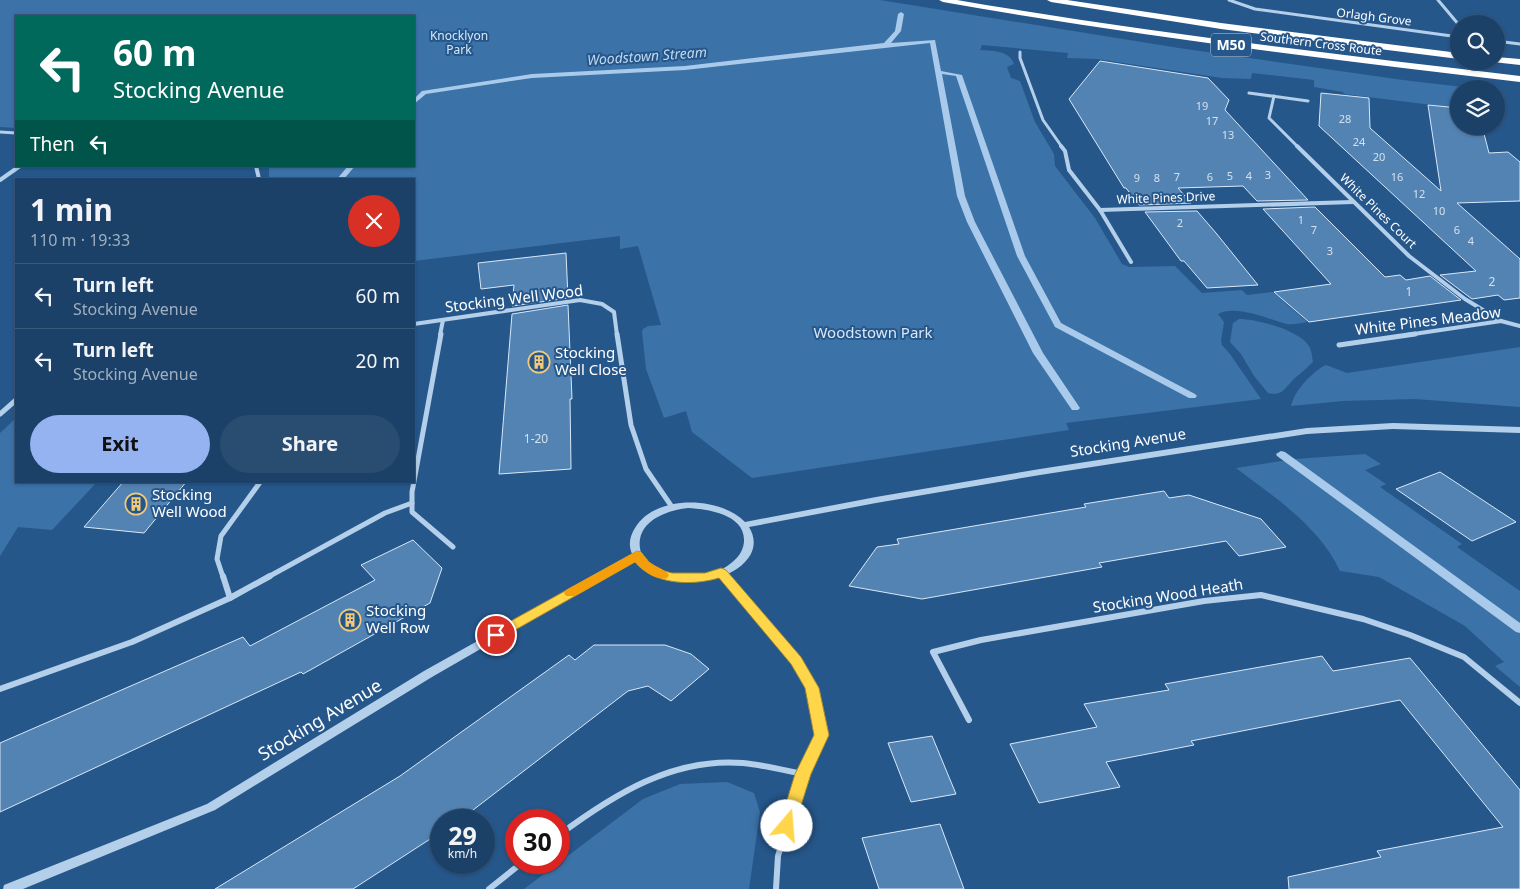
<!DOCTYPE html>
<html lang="en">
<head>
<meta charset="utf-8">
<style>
	:root { --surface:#1c4168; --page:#294c71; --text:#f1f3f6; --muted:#a0afc0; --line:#3a5a7c; --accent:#95b2f1 }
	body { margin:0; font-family:"Noto Sans",sans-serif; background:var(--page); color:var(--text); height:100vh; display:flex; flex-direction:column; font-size:19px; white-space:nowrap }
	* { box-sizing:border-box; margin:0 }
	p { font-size:16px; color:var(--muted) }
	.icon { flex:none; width:28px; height:28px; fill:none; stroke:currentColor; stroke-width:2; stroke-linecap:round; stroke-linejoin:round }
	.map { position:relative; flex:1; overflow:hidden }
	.sheet { position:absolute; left:15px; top:178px; width:400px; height:305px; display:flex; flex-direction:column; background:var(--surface); border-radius:0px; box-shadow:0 1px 4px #0004,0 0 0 1px var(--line) }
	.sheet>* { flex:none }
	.top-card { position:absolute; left:15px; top:15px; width:400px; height:152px; border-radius:0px; box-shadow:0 1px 4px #0004,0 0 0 1px var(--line); background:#00695c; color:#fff; overflow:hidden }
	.controls { position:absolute; left:1450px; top:15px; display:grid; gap:10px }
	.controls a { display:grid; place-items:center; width:55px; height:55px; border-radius:50%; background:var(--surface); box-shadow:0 1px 4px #0004,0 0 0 1px var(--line); font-size:25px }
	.speed { position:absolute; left:430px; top:809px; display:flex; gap:10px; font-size:25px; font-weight:700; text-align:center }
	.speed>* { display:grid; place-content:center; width:65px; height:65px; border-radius:50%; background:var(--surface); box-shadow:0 1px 4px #0004,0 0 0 1px var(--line); line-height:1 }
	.speed small { font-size:12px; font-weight:400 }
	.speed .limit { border:8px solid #d22; background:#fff; color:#111 }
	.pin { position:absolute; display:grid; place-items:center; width:42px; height:42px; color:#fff; margin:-21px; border:2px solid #fff; border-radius:50%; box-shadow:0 1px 5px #0007 }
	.me { position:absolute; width:55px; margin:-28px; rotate:18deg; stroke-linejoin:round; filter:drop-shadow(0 0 4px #0008) }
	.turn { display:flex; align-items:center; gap:18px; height:105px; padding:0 15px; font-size:22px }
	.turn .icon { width:65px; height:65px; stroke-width:2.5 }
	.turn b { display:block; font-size:35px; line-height:42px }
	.then { display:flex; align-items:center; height:48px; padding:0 15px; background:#0003; gap:10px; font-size:19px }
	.round { display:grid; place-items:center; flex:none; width:52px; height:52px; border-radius:26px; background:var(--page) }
	.overview { display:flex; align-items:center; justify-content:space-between; height:85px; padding:0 15px }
	h1 { font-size:30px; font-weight:700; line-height:38px }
	.primary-button { display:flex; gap:10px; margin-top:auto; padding:10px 15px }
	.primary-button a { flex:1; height:58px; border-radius:30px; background:var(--accent); color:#111; font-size:20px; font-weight:700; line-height:58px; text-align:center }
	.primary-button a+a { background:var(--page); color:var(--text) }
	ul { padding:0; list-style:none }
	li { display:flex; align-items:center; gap:15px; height:65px; padding:0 15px; border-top:1px solid var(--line) }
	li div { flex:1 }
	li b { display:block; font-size:19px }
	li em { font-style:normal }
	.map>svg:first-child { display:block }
	.green { fill:#3b72a7 }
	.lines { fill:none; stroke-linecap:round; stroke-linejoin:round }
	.stream { fill:#a9caea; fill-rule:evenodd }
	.building { fill:#5383b3; stroke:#d8e8f8 }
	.minor-far3 { stroke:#b4cfea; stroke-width:3 }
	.minor-far2 { stroke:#b4cfea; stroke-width:4 }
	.minor-far1 { stroke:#b4cfea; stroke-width:5 }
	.minor { stroke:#b4cfea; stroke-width:6 }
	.tertiary { fill:#b4cfea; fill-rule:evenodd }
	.motorway { fill:#fff; fill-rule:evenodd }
	.route { fill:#ffd54a; stroke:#a68a30 }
	.slow { fill:#f59e0b }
	.labels { text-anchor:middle; stroke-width:4; stroke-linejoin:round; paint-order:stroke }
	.far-number-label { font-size:11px; fill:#d4e0ec }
	.far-street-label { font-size:12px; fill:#fff; stroke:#26578b }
	.far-park-label { font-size:12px; fill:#d8e8f8; stroke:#26578b }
	.number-label { font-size:12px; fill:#d4e0ec }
	.shield { fill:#26578b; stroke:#becddc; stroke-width:1 }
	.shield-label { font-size:14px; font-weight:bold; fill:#fff }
	.far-water-label { font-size:14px; font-style:italic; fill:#c0d9f1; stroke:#26578b }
	.street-label { font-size:15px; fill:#fff; stroke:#26578b }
	.park-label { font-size:15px; fill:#d8e8f8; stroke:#26578b }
	.poi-label { font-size:15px; fill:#fff; stroke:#26578b; text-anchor:start }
	.near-street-label { font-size:18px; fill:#fff; stroke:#26578b }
</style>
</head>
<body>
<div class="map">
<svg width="1520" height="889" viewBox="0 0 1520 889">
	<rect width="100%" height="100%" fill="#26578b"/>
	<g class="green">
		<path d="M0,0H880L1179,48L1403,80L1480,89H1459V106H1456V108L1344,94L1343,92L1314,87V80L1252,73L1251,79L1222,78L1097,59L1067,58L1068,53L982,45L980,50C993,51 1009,50 1014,64L1007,67L1011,78L1020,81L1035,122L1054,154L1055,166L1095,218L1122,264L1129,267L1175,266L1202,293L1242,290L1247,295L1273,292L1307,322C1300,323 1293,325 1287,324C1268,319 1236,304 1218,314L1224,322L1221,341L1222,345L1230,354L1261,399L1066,423L1069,430L752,478L692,432L686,411L664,418L646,369L642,332L643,329L648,326L661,325L638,246L620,249V236L414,261V179H269V166H349L342,177L352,166H414V16H16V128L0,127Z"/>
		<path d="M1239,319C1257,319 1299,330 1309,346C1312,351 1312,357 1313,362C1307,368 1301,373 1295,378C1285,387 1283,397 1268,393L1254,376L1241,354L1230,342L1233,323Z"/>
		<path d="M1520,347V407L1415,399L1343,401L1291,406C1294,391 1313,371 1326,365L1347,373Z"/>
		<polygon points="16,418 16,481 98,481 52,530 18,527 0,556 0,433"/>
		<path d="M1365,454L1381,464L1365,470L1386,484L1380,487L1462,544L1457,547L1520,591V687L1495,666L1504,662L1465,626L1379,577L1340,571C1319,526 1274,497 1236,468L1295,459Z"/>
		<polygon points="727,782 754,793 760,812 749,889 524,889 643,799 680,784"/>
	</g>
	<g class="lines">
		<g class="stream">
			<polygon points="901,12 904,14 901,31 891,43 935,40 941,71 962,75 1025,256 1061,323 1195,394 1197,396 1195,398 1189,398 1055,327 1017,256 956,76 942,74 965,196 975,222 1043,353 1080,408 1078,410 1072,410 1033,353 967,222 957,196 930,43 685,70 532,78 426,94 414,104 414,99 422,91 532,74 685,66 884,43 895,31 898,14"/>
			<polygon points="348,166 355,166 344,179 337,179"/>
			<polygon points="1281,451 1285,452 1520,623 1520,633 1516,632 1277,456 1276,454"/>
		</g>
	</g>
	<g class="building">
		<polygon points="1100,61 1208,78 1229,100 1225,110 1308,200 1257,201 1243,186 1178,188 1191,203 1139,205 1126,188 1124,188 1069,99"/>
		<polygon points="1321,93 1369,98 1370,128 1441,191 1428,105 1459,108 1459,126 1482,126 1489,153 1508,152 1520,162 1520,201 1457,203 1520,259 1520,298 1504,300 1498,295 1472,299 1440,275 1476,271 1319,126"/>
		<polygon points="1315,207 1385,277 1400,275 1406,280 1430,276 1461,300 1309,322 1274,292 1331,284 1263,209"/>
		<polygon points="1197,211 1216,233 1258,285 1207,288 1184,261 1181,261 1145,212"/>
		<polygon points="566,253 568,298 512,306 514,285 481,289 478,263"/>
		<polygon points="568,305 572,399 570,399 571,469 499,474 512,314"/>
		<polygon points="1440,472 1516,522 1472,541 1396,489"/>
		<polygon points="124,481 187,481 144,533 84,527"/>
		<polygon points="1164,491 1169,498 1189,495 1261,519 1286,547 1239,556 1226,541 1099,563 1102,567 922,599 849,586 877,547 899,544 897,539 1086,507 1084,504"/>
		<polygon points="413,540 442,568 430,603 303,674 301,672 0,812 0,743 243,637 250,646 375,580 361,565"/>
		<polygon points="594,645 665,645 691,654 709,669 671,701 648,686 628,691 460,820 441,820 441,832 353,889 215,889 400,776 569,655 575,660"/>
		<polygon points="1322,656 1333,671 1410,658 1520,790 1520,889 1289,889 1288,877 1381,857 1377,851 1503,827 1400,700 1191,741 1194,745 1106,762 1120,787 1039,803 1010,744 1097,727 1084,704 1169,690 1165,684"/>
		<polygon points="932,736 956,794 911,802 888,743"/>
		<polygon points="940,824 964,889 879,889 862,838"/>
	</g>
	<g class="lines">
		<g class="minor-far3">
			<polyline points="1229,0 1255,9 1459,37"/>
			<polyline points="1438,0 1459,25"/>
			<polyline points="1496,41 1520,44"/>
			<polyline points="1020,52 1020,58 1043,120 1062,147"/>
			<polyline points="1249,93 1308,101"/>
			<polyline points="1274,96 1269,118 1298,147"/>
			<polyline points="0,132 16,133"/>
		</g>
		<g class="minor-far2">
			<polyline points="1061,146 1065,151 1069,170 1100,210 1353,202"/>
			<polyline points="1297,146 1409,256 1465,299 1501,321"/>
			<polyline points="256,166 259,179"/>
			<polyline points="0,180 20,166"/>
			<polyline points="1100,210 1131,262"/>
			<polyline points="414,324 580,300 602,304 614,312 617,335"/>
			<polyline points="440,335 443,320"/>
			<polyline points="1407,335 1501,321 1520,326"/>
		</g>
		<g class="minor-far1">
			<polyline points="441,334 412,492 412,512 453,547"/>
			<polyline points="617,334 631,425 646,469 672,507"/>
			<polyline points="1339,345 1415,334"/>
			<polyline points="0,414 16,400"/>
			<polyline points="721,573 725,577"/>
			<polyline points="223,577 217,559 221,536 261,481"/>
			<polyline points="268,577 385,513 412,503"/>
		</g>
		<g class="minor">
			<polyline points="223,576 230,598"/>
			<polyline points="724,576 796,661 812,688 821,735 803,774 778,856 776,889"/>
			<polyline points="0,689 132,642 230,598 270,576"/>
			<polyline points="969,720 933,652 981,640 1204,601 1261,595 1363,619 1410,635 1464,657 1520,703"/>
			<path d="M559,835C613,795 673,757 743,763C763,765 783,770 803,774"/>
			<polyline points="489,889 523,862"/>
		</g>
		<path class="tertiary" d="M1393,423L1520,427V433L1393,429L1307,434L1040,475L876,503L749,527C777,573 673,606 635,560L432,677L215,810L23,889H3L4,885L207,804L424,671L632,554C628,544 630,536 635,528C655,494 720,496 745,522L876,497L1040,469L1307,428ZM688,508C707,509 746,514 744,542C743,554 734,562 724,568C701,581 660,581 643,557C640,552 639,545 640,539C644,518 670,510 688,508Z"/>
		<g class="motorway">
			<path d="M939,0H957C1144,32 1332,54 1520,76V82C1327,59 1135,36 943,2Z"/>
			<polygon points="1047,0 1067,0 1221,23 1459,53 1459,59 1221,29 1051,2"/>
			<polygon points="1496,57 1520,59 1520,65 1493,62 1496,61"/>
		</g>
	</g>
	<path class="route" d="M637,551L641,552L649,562L661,570L672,573H705L721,568L726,570L801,657L819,688L829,735L811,774L793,831L787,833L781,831L779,826L795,774L814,735L805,688L791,664L719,578C692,586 654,585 635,562L501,638H491L489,635L491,632Z"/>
	<path class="slow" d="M637,551C643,553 644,557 649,562C655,567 664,568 669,575L667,578C656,581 642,570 635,562L575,596H566L564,593L566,590Z"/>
	<defs>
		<g id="building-ring" transform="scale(1.125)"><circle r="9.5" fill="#26578b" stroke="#f3ca79" stroke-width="1.5"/><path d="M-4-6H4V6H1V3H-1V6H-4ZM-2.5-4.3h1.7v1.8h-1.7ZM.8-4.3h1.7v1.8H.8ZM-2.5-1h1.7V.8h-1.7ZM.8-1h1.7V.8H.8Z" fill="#f3ca79"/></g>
	</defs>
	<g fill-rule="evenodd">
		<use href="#building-ring" x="539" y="362"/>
		<use href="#building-ring" x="136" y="504"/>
		<use href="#building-ring" x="350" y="620"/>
	</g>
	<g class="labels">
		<g class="far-number-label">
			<text x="1202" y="110">19</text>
			<text x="1345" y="123">28</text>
			<text x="1212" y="125">17</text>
			<text x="1228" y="139">13</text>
			<text x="1359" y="146">24</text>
			<text x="1379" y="161">20</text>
			<text x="1268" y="179">3</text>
			<text x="1230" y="180">5</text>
			<text x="1249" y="180">4</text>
			<text x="1177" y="181">7</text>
			<text x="1210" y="181">6</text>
			<text x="1397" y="181">16</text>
			<text x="1137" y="182">9</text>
			<text x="1157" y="182">8</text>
			<text x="1419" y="198">12</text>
			<text x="1439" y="215">10</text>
			<text x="1301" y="224">1</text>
			<text x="1180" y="227">2</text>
			<text x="1314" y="234">7</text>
			<text x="1457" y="234">6</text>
			<text x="1471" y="245">4</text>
			<text x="1330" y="255">3</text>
		</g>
		<g class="far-street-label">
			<text transform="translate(1374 17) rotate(7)" y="4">Orlagh Grove</text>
			<text transform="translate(1321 44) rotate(7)" y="4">Southern Cross Route</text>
			<text transform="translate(1166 198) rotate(-2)" y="4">White Pines Drive</text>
			<text transform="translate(1378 211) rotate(44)" y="4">White Pines Court</text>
		</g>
		<g class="far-park-label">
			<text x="459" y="40">Knocklyon<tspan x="459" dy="14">Park</tspan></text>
		</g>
		<g class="number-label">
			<text x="1492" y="286">2</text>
			<text x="1409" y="296">1</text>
			<text x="536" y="443">1-20</text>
		</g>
		<rect class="shield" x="1211" y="33.5" width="40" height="23" rx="4"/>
		<g class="shield-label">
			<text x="1231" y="50">M50</text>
		</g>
		<g class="far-water-label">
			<text transform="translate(647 56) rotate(-4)" y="5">Woodstown Stream</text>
		</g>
		<g class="street-label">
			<text transform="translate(514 299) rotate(-7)" y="5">Stocking Well Wood</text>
			<text transform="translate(1428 321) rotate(-7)" y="5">White Pines Meadow</text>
			<text transform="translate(1128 443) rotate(-9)" y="5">Stocking Avenue</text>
			<text transform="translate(1168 596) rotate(-9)" y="5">Stocking Wood Heath</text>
		</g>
		<g class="park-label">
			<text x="873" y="338">Woodstown Park</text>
		</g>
		<g class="poi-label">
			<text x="555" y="358">Stocking<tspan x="555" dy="17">Well Close</tspan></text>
			<text x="152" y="500">Stocking<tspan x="152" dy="17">Well Wood</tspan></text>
			<text x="366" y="616">Stocking<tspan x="366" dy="17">Well Row</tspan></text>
		</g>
		<g class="near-street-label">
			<text transform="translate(320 720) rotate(-31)" y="6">Stocking Avenue</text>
		</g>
	</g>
</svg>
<div class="controls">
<a><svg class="icon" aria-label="search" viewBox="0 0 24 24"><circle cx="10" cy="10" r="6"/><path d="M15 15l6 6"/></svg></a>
<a><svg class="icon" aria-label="layers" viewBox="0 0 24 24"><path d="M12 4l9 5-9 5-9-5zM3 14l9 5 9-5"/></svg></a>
</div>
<div class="speed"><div>29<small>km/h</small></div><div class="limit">30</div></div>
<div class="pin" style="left:496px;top:635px;background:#d93025"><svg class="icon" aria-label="arrive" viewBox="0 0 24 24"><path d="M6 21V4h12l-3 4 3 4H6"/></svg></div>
<svg class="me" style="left:787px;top:826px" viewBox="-20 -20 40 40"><circle r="19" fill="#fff"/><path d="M0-13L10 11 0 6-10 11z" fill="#ffd54a"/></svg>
<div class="top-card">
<div class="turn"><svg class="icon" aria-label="left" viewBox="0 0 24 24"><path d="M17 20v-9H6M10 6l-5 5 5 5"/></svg><div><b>60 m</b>Stocking Avenue</div></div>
<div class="then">Then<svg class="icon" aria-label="left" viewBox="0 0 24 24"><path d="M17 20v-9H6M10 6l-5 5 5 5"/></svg></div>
</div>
<section class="sheet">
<div class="overview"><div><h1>1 min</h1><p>110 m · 19:33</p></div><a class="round" style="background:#d93025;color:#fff"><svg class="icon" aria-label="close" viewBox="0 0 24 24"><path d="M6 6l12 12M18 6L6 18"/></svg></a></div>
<ul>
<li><svg class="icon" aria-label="left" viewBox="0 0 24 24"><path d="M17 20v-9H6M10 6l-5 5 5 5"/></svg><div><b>Turn left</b><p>Stocking Avenue</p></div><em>60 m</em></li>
<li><svg class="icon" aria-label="left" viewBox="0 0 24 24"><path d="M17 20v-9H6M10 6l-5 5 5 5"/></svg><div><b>Turn left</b><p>Stocking Avenue</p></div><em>20 m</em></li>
</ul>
<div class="primary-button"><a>Exit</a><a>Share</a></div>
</section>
</div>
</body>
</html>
